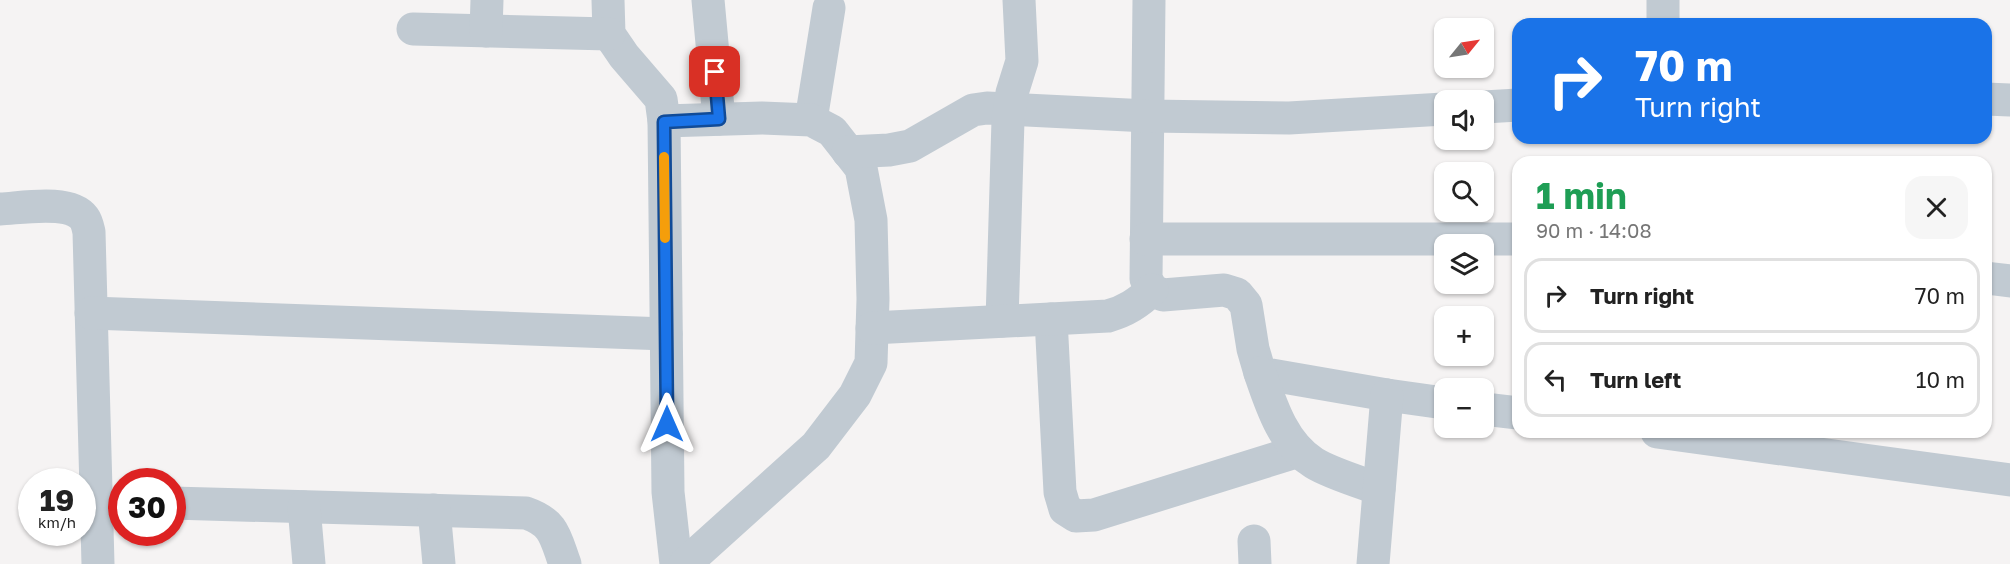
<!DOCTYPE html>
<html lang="en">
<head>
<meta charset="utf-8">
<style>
	:root { --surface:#fff; --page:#f6f6f6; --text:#222; --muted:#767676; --line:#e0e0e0 }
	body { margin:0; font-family:"Golos Text",sans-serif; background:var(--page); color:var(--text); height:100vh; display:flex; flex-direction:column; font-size:22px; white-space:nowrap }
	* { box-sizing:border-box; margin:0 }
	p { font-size:20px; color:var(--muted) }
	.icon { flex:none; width:33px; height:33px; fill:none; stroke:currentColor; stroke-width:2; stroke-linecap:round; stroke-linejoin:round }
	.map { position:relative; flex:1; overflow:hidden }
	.side { position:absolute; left:1512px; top:156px; width:480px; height:282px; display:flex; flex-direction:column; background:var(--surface); border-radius:18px; box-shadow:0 2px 4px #0004 }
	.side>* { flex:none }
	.guide { position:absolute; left:1512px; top:18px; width:480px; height:126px; border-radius:18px; box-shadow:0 2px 4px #0004; background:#1a73e8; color:#fff; overflow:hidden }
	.needle { width:39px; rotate:60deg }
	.buttons { position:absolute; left:1434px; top:18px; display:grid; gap:12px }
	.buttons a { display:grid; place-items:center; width:60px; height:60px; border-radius:12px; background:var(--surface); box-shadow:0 2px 4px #0004; font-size:30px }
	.speed { position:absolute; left:18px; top:468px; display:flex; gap:12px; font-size:30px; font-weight:700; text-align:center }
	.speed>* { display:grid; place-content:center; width:78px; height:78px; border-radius:50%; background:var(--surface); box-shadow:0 2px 4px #0004; line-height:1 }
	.speed small { font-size:15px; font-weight:400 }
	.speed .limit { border:9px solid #d22; background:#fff; color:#111 }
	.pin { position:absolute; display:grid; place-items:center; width:51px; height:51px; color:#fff; margin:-26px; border-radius:12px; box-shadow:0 3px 9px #0006 }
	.me { position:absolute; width:66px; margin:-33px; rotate:0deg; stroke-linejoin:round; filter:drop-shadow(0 0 4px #0008) }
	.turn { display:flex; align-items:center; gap:21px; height:126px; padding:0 24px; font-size:27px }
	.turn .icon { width:78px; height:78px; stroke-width:2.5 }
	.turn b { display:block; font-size:42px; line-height:51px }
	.round { display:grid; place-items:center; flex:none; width:63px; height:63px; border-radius:18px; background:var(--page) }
	.headline { display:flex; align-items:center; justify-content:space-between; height:102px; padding:0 24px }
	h1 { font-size:36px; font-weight:700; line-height:45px; color:#1e9e55 }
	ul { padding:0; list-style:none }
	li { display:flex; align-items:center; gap:18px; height:75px; margin:0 12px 9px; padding:0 12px; border:3px solid var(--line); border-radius:18px }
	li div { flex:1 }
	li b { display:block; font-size:22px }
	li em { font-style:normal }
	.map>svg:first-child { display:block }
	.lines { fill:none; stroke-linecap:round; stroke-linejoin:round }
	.minor { stroke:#c1cad2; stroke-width:33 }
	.route-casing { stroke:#114b97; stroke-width:15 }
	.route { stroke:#1a73e8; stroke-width:10 }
	.slow { stroke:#f59e0b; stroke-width:10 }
</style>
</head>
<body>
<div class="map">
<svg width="2010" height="564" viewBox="0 0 2010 564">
	<rect width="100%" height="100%" fill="#f5f3f3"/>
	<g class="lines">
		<g class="minor">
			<polyline points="608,0 609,34 624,56 661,99 664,121 668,492 676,564"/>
			<polyline points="708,0 719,119"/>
			<polyline points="1149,0 1146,279 1152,290 1163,295 1224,290 1237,294 1246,305 1253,349 1260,373 1387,395 1444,403"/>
			<polyline points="1663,0 1663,24"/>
			<polyline points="413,29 609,34"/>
			<polyline points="486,31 487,0"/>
			<polyline points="1986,99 2010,100"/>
			<polyline points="1484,107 1518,105"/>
			<polyline points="811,120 829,8"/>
			<polyline points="664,121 762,118 811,120 832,131 861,168 871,220 873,299 871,363 855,395 816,446 685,564"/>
			<polyline points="848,152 889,150 910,146 973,110 987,108 1148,116 1289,118 1444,109"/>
			<path d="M0,209C22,208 70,199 84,218C87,222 88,228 89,232L98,564"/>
			<polyline points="1146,239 1518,239"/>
			<polyline points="1986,278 2010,281"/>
			<polyline points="91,313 666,334"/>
			<polyline points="1051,319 1060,492 1065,509 1076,516 1094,515 1299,451"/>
			<polyline points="1002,321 1008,120 1012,93 1022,61 1019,0"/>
			<path d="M872,328L1108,316C1126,311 1138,303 1152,290"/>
			<path d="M1260,373C1271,405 1283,444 1314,463C1330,473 1360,482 1379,489"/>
			<polyline points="1484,409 1518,413"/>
			<polyline points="1657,432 2010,480"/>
			<path d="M172,503L526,513C555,523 555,537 565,564"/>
			<polyline points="304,507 309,564"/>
			<polyline points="434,510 439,564"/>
			<polyline points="1254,541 1255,564"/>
			<polyline points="1373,564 1387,395"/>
		</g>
	</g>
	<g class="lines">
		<g class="route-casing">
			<polyline id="route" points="667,424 664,122 719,119 715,72"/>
		</g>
		<use href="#route" class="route"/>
		<polyline class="slow" points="664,157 665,238"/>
	</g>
</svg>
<div class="buttons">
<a><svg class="needle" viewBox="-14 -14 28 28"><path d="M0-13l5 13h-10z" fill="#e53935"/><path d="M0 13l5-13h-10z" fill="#767676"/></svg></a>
<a><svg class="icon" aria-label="sound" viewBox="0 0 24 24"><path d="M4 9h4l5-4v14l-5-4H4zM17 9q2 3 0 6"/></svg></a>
<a><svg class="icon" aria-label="search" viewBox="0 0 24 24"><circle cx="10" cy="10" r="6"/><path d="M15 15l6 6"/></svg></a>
<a><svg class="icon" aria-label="layers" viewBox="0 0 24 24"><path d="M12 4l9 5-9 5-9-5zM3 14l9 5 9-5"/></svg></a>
<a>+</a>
<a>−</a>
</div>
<div class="speed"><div>19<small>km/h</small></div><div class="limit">30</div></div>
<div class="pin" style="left:715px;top:72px;background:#d93025"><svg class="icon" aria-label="arrive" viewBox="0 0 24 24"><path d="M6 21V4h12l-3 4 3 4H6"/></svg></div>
<svg class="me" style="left:667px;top:424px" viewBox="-20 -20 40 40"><path d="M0-17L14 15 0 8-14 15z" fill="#1a73e8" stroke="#fff" stroke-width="4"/></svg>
<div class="guide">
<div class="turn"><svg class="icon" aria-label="right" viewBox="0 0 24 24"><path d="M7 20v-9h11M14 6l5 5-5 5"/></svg><div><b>70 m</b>Turn right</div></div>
</div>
<section class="side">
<div class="headline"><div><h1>1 min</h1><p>90 m · 14:08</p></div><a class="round"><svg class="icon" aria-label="close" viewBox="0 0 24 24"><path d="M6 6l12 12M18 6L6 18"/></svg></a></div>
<ul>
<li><svg class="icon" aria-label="right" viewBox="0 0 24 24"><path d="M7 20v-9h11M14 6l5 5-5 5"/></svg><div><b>Turn right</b></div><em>70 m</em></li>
<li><svg class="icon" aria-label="left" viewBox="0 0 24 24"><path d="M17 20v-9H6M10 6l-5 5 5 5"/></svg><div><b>Turn left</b></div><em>10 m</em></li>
</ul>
</section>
</div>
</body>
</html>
